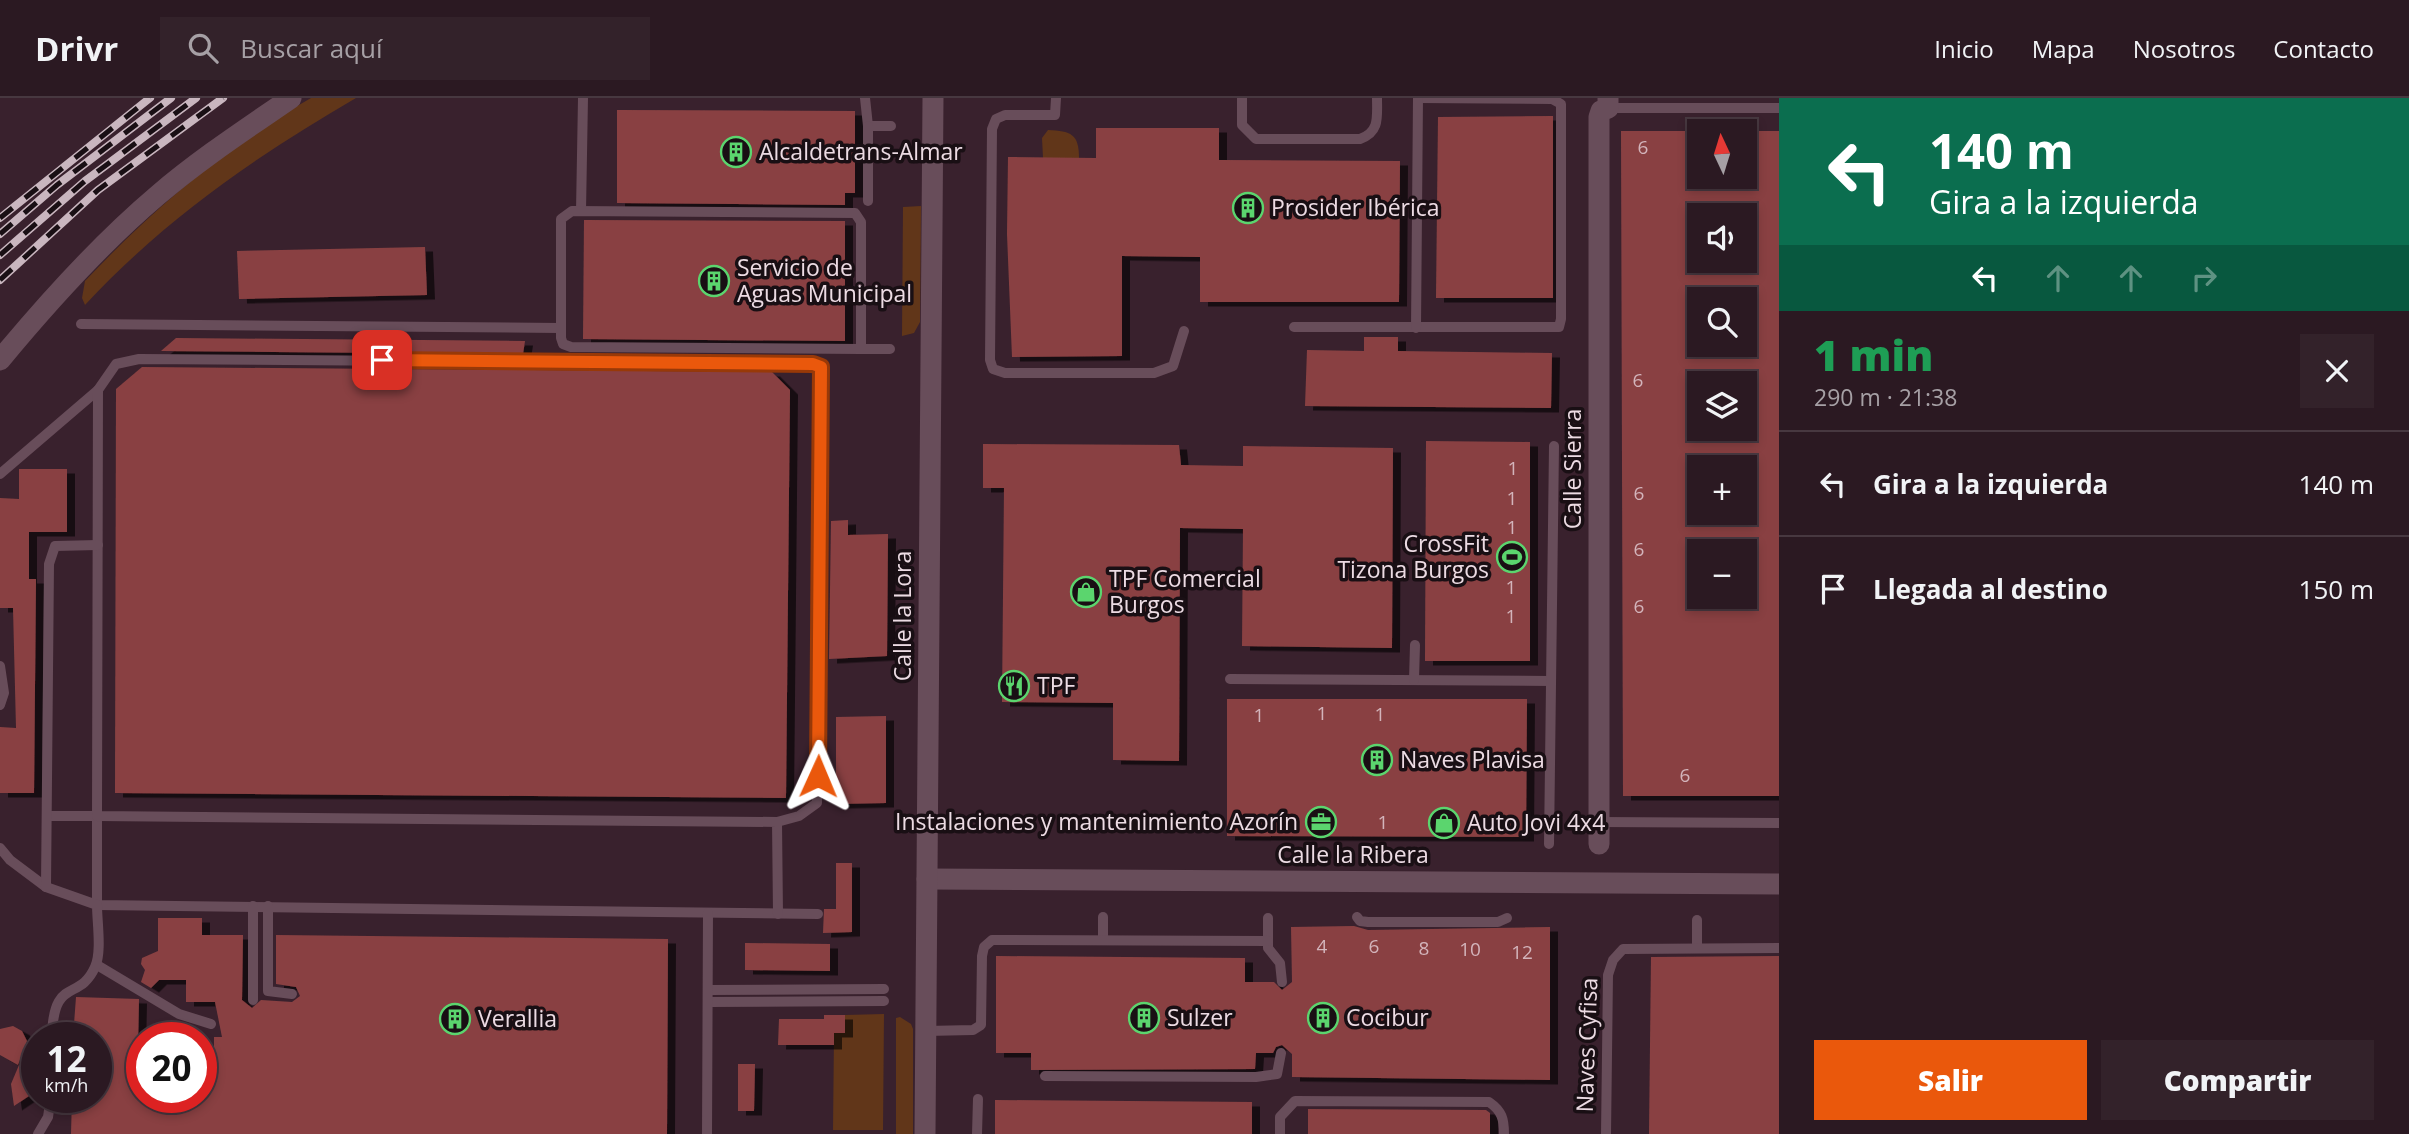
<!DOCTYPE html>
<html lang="es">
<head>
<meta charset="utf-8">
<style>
	:root { --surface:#2b1922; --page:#33222a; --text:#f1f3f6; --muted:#a6a0a5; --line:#473840; --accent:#ea580c }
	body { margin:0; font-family:"Open Sans",sans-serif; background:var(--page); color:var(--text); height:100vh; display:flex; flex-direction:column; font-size:26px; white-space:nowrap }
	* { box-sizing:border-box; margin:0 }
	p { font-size:23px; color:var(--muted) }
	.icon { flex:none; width:38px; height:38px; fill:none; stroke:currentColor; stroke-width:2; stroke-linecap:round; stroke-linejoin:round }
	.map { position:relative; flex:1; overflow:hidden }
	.sheet { display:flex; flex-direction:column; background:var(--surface); width:630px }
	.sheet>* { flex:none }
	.top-card { background:#0b6e4f; color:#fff; overflow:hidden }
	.needle { width:46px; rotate:356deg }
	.controls { position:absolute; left:1687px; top:21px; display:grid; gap:14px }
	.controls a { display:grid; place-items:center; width:70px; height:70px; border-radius:0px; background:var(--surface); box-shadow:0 4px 10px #0003,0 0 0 2px var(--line); font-size:35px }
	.speed { position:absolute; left:21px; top:924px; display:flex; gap:14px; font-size:35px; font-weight:700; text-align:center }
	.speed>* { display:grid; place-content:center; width:91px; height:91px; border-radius:50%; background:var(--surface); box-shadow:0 4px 10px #0003,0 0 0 2px var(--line); line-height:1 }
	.speed small { font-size:18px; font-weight:400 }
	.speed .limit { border:10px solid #d22; background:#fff; color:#111 }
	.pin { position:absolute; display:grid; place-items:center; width:60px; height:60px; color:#fff; margin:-30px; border-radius:14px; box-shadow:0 4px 10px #0006 }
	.me { position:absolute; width:77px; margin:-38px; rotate:1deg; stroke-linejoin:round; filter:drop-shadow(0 0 5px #0008) }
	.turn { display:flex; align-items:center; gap:24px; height:147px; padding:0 35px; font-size:32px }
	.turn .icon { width:91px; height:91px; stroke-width:2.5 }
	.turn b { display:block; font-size:49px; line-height:60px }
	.lanes { display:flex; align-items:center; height:66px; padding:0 35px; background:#0003; justify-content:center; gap:35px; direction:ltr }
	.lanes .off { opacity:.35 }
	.round { display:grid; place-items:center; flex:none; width:74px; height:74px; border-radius:0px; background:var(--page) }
	.head { display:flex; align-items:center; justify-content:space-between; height:119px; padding:0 35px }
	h1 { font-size:42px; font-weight:800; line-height:52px; color:#1e9e55 }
	.action { display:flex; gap:14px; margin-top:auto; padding:14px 35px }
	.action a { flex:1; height:80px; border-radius:0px; background:var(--accent); color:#fff; font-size:28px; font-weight:800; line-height:80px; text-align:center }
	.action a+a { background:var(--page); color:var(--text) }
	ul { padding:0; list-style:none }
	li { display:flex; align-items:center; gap:21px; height:105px; padding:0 35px; border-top:2px solid var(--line) }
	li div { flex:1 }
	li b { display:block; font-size:26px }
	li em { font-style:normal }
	header { display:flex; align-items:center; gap:42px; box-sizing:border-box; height:98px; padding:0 35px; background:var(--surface); border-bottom:2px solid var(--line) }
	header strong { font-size:33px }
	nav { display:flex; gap:38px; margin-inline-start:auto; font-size:24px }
	.search { width:490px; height:63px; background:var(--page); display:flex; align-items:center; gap:18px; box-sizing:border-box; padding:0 24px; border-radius:0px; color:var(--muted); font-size:26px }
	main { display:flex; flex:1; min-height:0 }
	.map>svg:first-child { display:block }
	.green { fill:#613619 }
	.building { fill:#894142; fill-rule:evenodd; filter:url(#shadow) }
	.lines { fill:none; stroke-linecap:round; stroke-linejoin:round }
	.service { stroke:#684d5a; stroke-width:10 }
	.minor { stroke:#684d5a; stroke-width:21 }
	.rail-casing { stroke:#c9b6bf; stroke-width:8 }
	.rail { stroke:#190f14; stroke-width:5; stroke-dasharray:16; stroke-linecap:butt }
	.route-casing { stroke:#983908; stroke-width:18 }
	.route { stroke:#ea580c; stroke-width:12 }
	.labels { text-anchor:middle; stroke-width:7; stroke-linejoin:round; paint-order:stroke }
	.number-label { font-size:19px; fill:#d3b4bb }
	.poi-label { font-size:23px; fill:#ecdbe3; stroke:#190f14; text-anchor:start }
	.street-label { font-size:23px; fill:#ecdbe3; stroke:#190f14 }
</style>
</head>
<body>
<header>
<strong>Drivr</strong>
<div class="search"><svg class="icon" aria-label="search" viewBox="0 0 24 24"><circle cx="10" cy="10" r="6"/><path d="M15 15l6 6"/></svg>Buscar aquí</div>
<nav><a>Inicio</a><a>Mapa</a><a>Nosotros</a><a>Contacto</a></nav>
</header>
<main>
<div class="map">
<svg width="1779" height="1036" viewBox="0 0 1779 1036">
	<defs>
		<filter id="shadow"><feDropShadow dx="8" dy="4.5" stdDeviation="0" flood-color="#0009"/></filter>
	</defs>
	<rect width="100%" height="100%" fill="#39212d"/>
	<g class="green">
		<path d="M311,0H356C256,58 164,122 85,207L82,200L85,183C152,112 226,48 311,0Z"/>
		<path d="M1048,32C1071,33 1079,36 1079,60H1043L1042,40Z"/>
		<polygon points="921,108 920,224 914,235 902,238 903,109"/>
		<polygon points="884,916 883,1032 833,1032 834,935 845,934 845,917"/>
		<polygon points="900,919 911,926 913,931 913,1036 896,1036 896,920"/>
	</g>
	<g class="building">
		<polygon points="617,12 855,13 855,95 845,95 845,107 617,105"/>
		<polygon points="1553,18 1553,200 1436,200 1438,19"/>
		<polygon points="1096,30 1219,30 1219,62 1400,63 1399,204 1200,204 1200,159 1122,158 1122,258 1012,259 1007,136 1008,59 1096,60"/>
		<path d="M1621,33H1699V79H1745V33H1779V698H1623ZM1699,117H1745V163H1699ZM1699,201H1745V247H1699ZM1699,285H1745V331H1699ZM1699,369H1745V415H1699ZM1699,453H1745V499H1699Z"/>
		<polygon points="584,122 845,123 845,243 583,241"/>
		<polygon points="425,149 427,197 239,201 237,153"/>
		<polygon points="1364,239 1398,239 1398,253 1552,255 1551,310 1305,308 1307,252 1364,253"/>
		<polygon points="176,240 525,243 523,256 161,253"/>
		<polygon points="142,269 772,274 790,292 786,700 115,695 116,291"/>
		<polygon points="1426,343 1530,344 1530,563 1425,563"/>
		<polygon points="983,346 1179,347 1181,367 1243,368 1243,348 1393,350 1392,550 1242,548 1243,431 1180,430 1179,663 1113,662 1113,605 1002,604 1004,390 983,390"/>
		<polygon points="19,371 67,371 67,434 29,434 29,481 36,481 34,695 0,695 0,629 16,630 13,510 0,510 0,400 19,401"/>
		<polygon points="848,422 848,437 888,436 887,558 829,561 831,423"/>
		<polygon points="1227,601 1527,601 1526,739 1227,738"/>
		<polygon points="886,618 886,705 836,706 836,619"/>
		<polygon points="836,765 852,765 852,834 823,835 824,811 836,811"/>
		<polygon points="158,820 202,820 202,837 243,837 242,902 252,910 261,902 292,904 300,898 296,889 276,886 276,837 668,841 667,1036 71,1036 72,999 96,999 96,940 73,940 76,899 139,901 138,948 142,949 142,999 201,999 201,950 214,950 214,939 222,939 215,904 186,904 186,882 159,882 151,890 141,884 145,872 141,866 142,860 158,853"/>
		<polygon points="1354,828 1368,832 1550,829 1550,982 1292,979 1292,956 1282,947 1276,949 1273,955 1256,955 1255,971 1031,972 1031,955 996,955 996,858 1245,860 1245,884 1274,884 1282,892 1292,884 1291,829"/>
		<polygon points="745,845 830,846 830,873 745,872"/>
		<polygon points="1779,858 1779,1036 1649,1036 1651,859"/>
		<polygon points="824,917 845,917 845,935 834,935 834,947 778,947 779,921 824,921"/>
		<polygon points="13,928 22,933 27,943 18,967 0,957 0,931"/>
		<polygon points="738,966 755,966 754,1013 738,1013"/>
		<polygon points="19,967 36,980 37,989 32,996 14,1008 11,986"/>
		<polygon points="995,1002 1252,1004 1252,1036 995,1036"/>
		<polygon points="1308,1011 1486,1012 1490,1015 1490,1036 1308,1036"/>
	</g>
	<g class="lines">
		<g class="service">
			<polyline points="865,0 868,28 891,28"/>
			<polyline points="1056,0 1055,17 1005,17 996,21 992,31 990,262 993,271 1005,275 1154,275 1173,268 1184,233"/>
			<path d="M1242,0V27L1256,41H1360C1380,34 1377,19 1377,0"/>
			<polyline points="1608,10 1779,10"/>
			<polyline points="868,103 868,28"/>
			<polyline points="581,113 583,0"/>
			<polyline points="81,226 560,230"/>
			<polyline points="1294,229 1559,229 1561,221 1561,6 1552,1 1418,0"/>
			<polyline points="1416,230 1418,0"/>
			<polyline points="861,251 861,124 855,115 572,113 561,121 561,240 563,246 571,249 861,251 890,251"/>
			<polyline points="0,376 98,292"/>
			<polyline points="0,568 4,595 0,607"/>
			<polyline points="1230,581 1551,583"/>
			<polyline points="1414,582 1415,547"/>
			<polyline points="47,718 97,718 97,807 818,816"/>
			<polyline points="777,724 97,718 98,292 116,266 139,261 813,266 821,269 817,705 799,718 777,724 778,816"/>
			<polyline points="1599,724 1779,725"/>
			<polyline points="1549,746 1554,348"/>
			<polyline points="0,750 10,762 46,789"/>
			<polyline points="268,808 268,893 292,896"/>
			<polyline points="1357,819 1360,823 1368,824 1498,824 1507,820"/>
			<polyline points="1268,820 1268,850 1280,865 1282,884"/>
			<polyline points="1697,822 1697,850"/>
			<polyline points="1103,842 1103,819"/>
			<polyline points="97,867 179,916 211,926"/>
			<polyline points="708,892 884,891"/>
			<polyline points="253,902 253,808"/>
			<polyline points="708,904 884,903"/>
			<polyline points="926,933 973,932 981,927 982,858 984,849 992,842 1268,843"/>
			<path d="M52,940C53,877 79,905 95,869C102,854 97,824 97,807L46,789L49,466L55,448L98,447"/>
			<polyline points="1045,978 1256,979 1277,976 1281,955"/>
			<polyline points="38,1036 48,1019 51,999"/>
			<polyline points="707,1036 708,815"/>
			<polyline points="977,1036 978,1001"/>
			<path d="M1280,1036V1019L1295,1003L1489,1004C1502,1013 1504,1021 1504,1036"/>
			<polyline points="1606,1036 1608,877 1613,862 1623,851 1779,850"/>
		</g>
		<g class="minor">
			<path d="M0,262C48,204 100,146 158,97C200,61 246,31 291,0"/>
			<polyline points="1599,746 1599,19 1601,13 1608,10 1608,0"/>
			<polyline points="927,781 1779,786"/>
			<polyline points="925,1036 933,0"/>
		</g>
		<g class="rail-casing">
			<g id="rail">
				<polyline points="0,120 150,0"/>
				<polyline points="0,136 57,87 171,0"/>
				<polyline points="0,157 85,83 196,0"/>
				<polyline points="0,182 98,92 223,0"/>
			</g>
		</g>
		<use href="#rail" class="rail"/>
	</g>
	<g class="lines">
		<g class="route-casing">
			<polyline id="route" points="382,262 813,266 821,269 818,678"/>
		</g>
		<use href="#route" class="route"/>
	</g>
	<defs>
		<g id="building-ring" transform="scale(1.575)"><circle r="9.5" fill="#190f14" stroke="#5bd56e" stroke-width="1.5"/><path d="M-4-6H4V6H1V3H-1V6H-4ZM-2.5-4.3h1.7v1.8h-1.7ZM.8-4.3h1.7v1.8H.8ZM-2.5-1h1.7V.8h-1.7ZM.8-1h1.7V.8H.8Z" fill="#5bd56e"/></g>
		<g id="stadium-ring" transform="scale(1.575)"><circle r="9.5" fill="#190f14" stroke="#5bd56e" stroke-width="1.5"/><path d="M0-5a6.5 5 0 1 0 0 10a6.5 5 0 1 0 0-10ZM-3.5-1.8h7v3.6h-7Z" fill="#5bd56e"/></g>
		<g id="shop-ring" transform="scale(1.575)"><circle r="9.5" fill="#190f14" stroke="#5bd56e" stroke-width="1.5"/><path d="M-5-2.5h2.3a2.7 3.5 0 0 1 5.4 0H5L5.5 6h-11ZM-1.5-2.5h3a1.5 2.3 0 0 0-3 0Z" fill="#5bd56e"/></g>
		<g id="restaurant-ring" transform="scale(1.575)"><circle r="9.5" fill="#190f14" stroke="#5bd56e" stroke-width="1.5"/><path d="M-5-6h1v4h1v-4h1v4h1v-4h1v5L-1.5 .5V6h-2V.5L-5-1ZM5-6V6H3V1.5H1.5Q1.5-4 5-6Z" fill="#5bd56e"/></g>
		<g id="office-ring" transform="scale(1.575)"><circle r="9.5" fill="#190f14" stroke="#5bd56e" stroke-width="1.5"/><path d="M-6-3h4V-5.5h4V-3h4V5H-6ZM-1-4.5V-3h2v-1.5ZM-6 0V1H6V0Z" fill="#5bd56e"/></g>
	</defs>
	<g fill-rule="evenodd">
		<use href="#building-ring" x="736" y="54"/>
		<use href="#building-ring" x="1248" y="110"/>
		<use href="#building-ring" x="714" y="183"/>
		<use href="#stadium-ring" x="1512" y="459"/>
		<use href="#shop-ring" x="1086" y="494"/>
		<use href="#restaurant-ring" x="1014" y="588"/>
		<use href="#building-ring" x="1377" y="662"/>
		<use href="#office-ring" x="1321" y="724"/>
		<use href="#shop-ring" x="1444" y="725"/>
		<use href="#building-ring" x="1144" y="920"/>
		<use href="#building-ring" x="1323" y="920"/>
		<use href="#building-ring" x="455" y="921"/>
	</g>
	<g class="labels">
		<g class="number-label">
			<text x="1643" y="56">6</text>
			<text x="1638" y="289">6</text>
			<text x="1513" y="377">1</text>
			<text x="1639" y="402">6</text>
			<text x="1512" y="407">1</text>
			<text x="1512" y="436">1</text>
			<text x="1639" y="458">6</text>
			<text x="1511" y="496">1</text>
			<text x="1639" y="515">6</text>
			<text x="1511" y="525">1</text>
			<text x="1322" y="622">1</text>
			<text x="1380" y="623">1</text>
			<text x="1259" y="624">1</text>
			<text x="1685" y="684">6</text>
			<text x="1383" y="731">1</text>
			<text x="1322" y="855">4</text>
			<text x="1374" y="855">6</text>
			<text x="1424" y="857">8</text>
			<text x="1470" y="858">10</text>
			<text x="1522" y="861">12</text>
		</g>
		<g class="poi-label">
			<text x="759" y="62">Alcaldetrans-Almar</text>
			<text x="1271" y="118">Prosider Ibérica</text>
			<text x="737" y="178">Servicio de<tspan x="737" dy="26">Aguas Municipal</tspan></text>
			<text x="1489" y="454" text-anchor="end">CrossFit<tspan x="1489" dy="26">Tizona Burgos</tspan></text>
			<text x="1109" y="489">TPF Comercial<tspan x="1109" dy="26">Burgos</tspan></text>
			<text x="1037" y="596">TPF</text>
			<text x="1400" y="670">Naves Plavisa</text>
			<text x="1298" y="732" text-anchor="end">Instalaciones y mantenimiento Azorín</text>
			<text x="1467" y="733">Auto Jovi 4x4</text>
			<text x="1167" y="928">Sulzer</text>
			<text x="1346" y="928">Cocibur</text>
			<text x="478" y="929">Verallia</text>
		</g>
		<g class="street-label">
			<text transform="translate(1573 371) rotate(-90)" y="8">Calle Sierra</text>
			<text transform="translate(903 518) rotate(-90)" y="8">Calle la Lora</text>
			<text x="1353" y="765">Calle la Ribera</text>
			<text transform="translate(1587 947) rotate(-88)" y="8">Naves Cyfisa</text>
		</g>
	</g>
</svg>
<div class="controls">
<a><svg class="needle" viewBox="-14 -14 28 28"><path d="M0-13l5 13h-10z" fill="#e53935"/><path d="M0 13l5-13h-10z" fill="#a6a0a5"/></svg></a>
<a><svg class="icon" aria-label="sound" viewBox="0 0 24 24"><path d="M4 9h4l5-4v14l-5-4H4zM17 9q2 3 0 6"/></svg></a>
<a><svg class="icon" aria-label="search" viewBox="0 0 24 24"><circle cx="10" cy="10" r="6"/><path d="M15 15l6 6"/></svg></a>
<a><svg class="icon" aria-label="layers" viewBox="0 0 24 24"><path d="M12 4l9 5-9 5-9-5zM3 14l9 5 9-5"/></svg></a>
<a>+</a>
<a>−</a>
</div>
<div class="speed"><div>12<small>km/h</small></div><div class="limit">20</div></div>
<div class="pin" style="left:382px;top:262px;background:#d93025"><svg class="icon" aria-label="arrive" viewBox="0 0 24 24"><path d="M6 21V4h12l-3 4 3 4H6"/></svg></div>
<svg class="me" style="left:818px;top:678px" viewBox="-20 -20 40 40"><path d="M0-17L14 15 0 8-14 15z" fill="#ea580c" stroke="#fff" stroke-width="4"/></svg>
</div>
<section class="sheet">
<div class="top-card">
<div class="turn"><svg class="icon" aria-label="left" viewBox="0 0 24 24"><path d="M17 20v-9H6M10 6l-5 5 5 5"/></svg><div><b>140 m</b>Gira a la izquierda</div></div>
<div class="lanes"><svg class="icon" aria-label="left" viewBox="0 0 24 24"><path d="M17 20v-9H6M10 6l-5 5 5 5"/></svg><svg class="icon off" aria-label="ahead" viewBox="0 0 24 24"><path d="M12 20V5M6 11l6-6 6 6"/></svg><svg class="icon off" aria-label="ahead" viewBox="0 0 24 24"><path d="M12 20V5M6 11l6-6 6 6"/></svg><svg class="icon off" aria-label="right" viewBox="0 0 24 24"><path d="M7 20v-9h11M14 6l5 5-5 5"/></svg></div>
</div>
<div class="head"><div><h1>1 min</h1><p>290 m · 21:38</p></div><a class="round"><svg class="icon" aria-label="close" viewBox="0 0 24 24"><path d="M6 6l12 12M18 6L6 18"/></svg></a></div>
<ul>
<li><svg class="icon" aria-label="left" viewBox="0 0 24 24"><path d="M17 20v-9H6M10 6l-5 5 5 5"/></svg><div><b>Gira a la izquierda</b></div><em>140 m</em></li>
<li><svg class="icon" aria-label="arrive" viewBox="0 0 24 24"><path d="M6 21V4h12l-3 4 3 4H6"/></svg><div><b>Llegada al destino</b></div><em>150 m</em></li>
</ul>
<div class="action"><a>Salir</a><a>Compartir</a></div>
</section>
</main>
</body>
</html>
